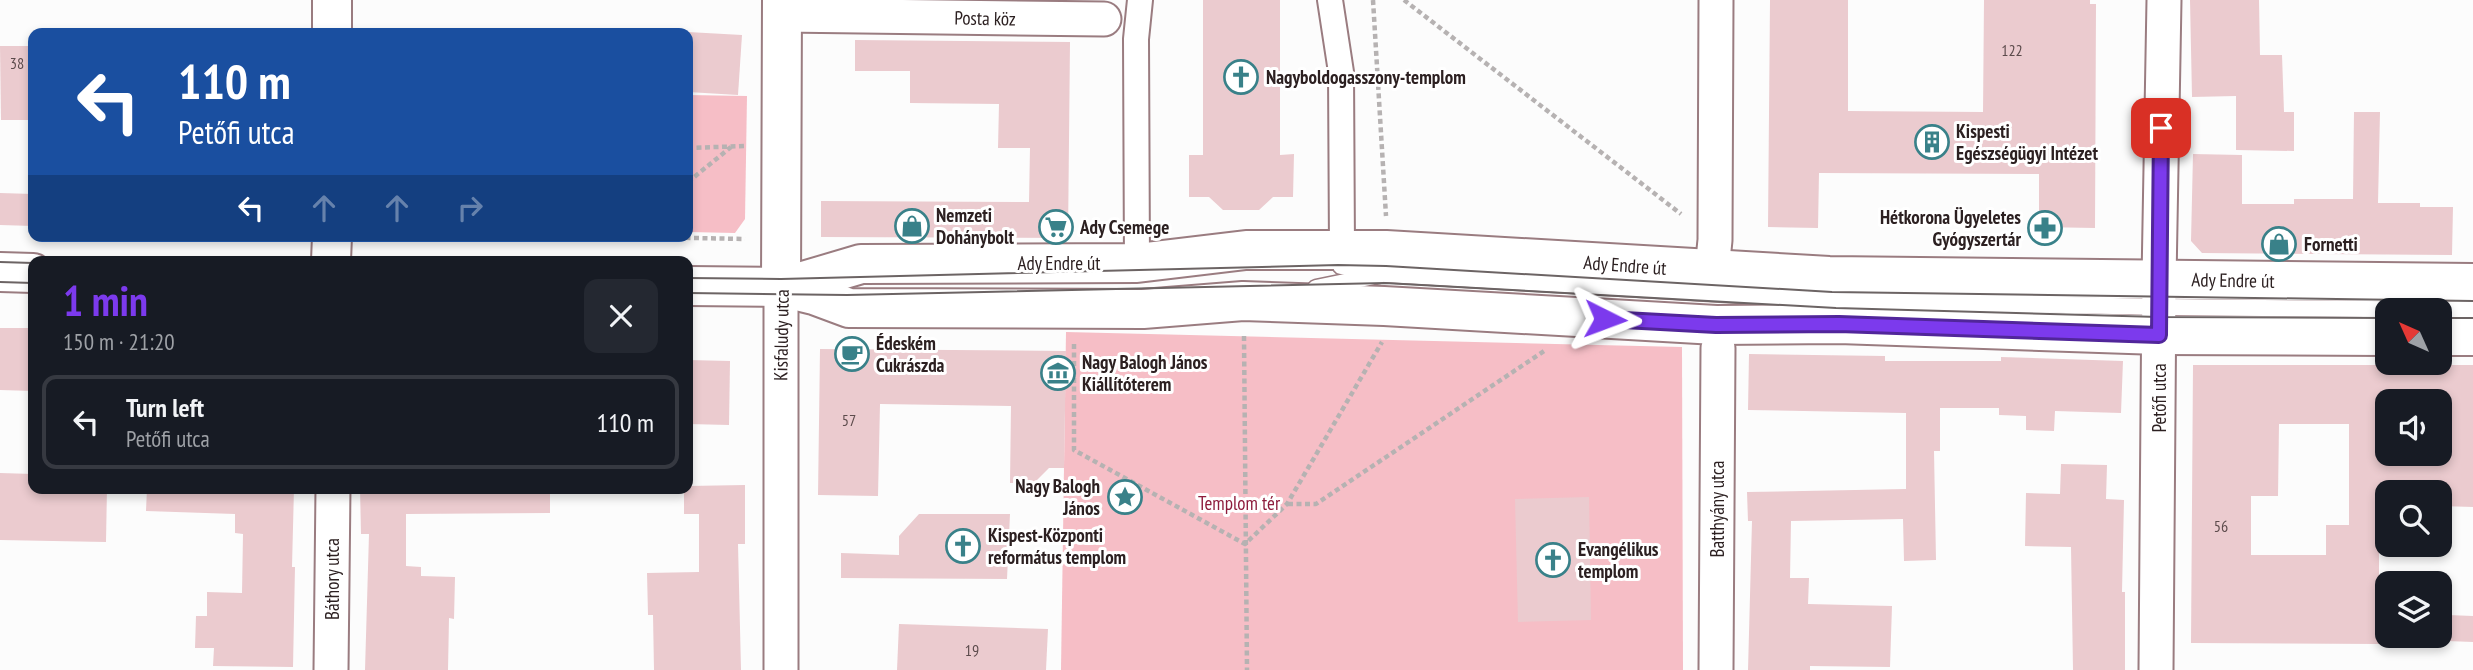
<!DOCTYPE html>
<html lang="en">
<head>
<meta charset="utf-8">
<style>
	:root { --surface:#171b24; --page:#242831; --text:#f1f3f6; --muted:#9ea1a6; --line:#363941; --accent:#7c3aed }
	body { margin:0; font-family:"PT Sans Narrow",sans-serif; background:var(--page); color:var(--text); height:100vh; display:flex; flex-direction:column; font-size:26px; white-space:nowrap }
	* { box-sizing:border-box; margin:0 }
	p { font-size:23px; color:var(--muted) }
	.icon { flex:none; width:38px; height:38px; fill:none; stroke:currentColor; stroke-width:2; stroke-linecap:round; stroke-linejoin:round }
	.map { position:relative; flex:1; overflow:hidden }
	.sheet { position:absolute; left:28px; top:256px; width:665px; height:238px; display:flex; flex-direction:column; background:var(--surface); border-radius:14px; box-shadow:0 4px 10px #0003 }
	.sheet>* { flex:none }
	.hud { position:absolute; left:28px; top:28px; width:665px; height:214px; border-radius:14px; box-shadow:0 4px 10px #0003; background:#1a4fa0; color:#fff; overflow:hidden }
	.needle { width:46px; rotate:315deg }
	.controls { position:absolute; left:2375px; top:298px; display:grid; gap:14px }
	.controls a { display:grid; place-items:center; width:77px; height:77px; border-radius:14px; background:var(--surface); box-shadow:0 4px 10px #0003; font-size:35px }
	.pin { position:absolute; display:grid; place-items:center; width:60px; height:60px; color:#fff; margin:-30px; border-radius:14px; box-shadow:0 4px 10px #0006 }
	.me { position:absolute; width:77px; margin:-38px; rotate:93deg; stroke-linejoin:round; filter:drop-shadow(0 0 5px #0008) }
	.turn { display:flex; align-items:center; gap:24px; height:147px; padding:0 35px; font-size:32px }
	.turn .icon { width:91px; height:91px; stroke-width:2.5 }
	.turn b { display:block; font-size:49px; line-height:60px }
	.lanes { display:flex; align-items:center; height:66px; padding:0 35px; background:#0003; justify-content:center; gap:35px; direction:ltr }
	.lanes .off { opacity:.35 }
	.round { display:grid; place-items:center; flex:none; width:74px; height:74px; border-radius:14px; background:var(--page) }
	.headline { display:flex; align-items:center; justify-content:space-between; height:119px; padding:0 35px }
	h1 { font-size:42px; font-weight:600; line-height:52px; color:var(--accent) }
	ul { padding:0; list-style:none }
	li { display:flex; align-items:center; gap:21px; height:94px; margin:0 14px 10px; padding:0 21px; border:4px solid var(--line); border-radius:14px }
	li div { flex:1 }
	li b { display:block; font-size:26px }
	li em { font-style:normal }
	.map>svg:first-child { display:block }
	.green { fill:#f6bec6 }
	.building { fill:#ebcbcf; fill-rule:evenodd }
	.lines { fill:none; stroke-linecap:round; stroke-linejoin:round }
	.service-casing { stroke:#9a7c80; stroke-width:19 }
	.pedestrian-casing { stroke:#9a7c80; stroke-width:28 }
	.minor-casing { stroke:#9a7c80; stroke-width:37 }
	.tertiary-casing { stroke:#9a7c80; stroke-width:42 }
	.path { stroke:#b6b2b2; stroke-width:4.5; stroke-dasharray:5 3.5; stroke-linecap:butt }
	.service { stroke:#fff; stroke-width:16 }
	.pedestrian { stroke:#fff; stroke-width:24 }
	.minor { stroke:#fff; stroke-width:33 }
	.tertiary { stroke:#fff; stroke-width:38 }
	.tram { stroke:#6c6464; stroke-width:2 }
	.route-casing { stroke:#51269a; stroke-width:18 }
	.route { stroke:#7c3aed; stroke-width:12 }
	.labels { text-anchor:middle; stroke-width:6; stroke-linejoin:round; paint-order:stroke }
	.number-label { font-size:16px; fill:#5c4b4c }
	.street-label { font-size:19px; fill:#2c2021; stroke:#fff }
	.poi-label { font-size:19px; font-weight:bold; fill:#2c2021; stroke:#fff; text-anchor:start }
	.park-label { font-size:19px; fill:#8e1d3d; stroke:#fff }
</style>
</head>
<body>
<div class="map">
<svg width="2473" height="670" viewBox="0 0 2473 670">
	<rect width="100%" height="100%" fill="#fcfcfc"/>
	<g class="green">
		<polygon points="688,95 747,96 745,219 735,233 688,232"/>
		<polygon points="1066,332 1682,347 1683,670 1061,670"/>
	</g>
	<g class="building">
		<polygon points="1203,0 1280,0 1280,155 1294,154 1293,197 1273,197 1259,210 1223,210 1209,197 1189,197 1189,155 1203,155"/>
		<polygon points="1770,0 1848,0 1848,111 1983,112 1984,0 2090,0 2090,4 2096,4 2095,228 2039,227 2039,174 1819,173 1818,228 1768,227"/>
		<polygon points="2190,0 2259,0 2260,55 2282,55 2284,112 2294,112 2294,151 2236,150 2236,96 2192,97"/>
		<polygon points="688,32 742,35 738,95 688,92"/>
		<polygon points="855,40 1070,42 1068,238 821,237 821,201 1029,202 1030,148 998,148 999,104 910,103 910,71 855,71"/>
		<polygon points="0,46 33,46 33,120 1,120"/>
		<polygon points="2354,112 2380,112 2378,203 2420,203 2420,207 2453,207 2452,255 2202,253 2191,241 2193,154 2242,155 2242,204 2294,204 2294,199 2353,199"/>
		<polygon points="0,193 33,194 33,226 0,225"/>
		<polygon points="0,328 33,328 33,391 0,390"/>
		<polygon points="820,349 1066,351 1064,468 1049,468 1034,483 1010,483 1011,406 880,404 878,496 818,495"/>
		<polygon points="1749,354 1885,356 1885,361 2001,361 2001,357 2123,361 2121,413 2055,411 2054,431 2026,430 2026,416 1999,415 1999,408 1940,408 1940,451 1934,451 1936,560 1904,561 1903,519 1791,521 1790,578 1809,578 1808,604 1892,606 1890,667 1810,666 1810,670 1748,670 1752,521 1748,521 1747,492 1906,489 1906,413 1748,410"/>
		<polygon points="688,360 730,361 729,425 688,424"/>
		<path d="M2193,365H2473V507L2440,506V492H2387V505H2379V644L2191,643ZM2387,401H2440V453H2387ZM2279,424H2349V525H2326V555H2251V496H2278Z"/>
		<polygon points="2061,464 2107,465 2106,499 2124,500 2122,592 2125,592 2125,670 2073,670 2071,547 2025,546 2026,493 2060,494"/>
		<polygon points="0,473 33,474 33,488 107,488 106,542 0,540"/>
		<polygon points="745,485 745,544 738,544 741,670 654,670 653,615 648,615 647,573 699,572 699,514 684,514 684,488 688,488 688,486"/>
		<polygon points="147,488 294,488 292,567 295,567 293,667 213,666 214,648 195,648 196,616 207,616 207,592 242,593 243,534 235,533 235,514 146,511"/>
		<polygon points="360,488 550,488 550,513 406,514 406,566 421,567 421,576 455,577 454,619 449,618 448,670 365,670 369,534 361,534"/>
		<polygon points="1589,497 1591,620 1518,622 1515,499"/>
		<polygon points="919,514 1010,514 1007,579 841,578 841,553 899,555 899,536"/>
		<polygon points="2448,615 2473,616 2473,642 2447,641"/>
		<polygon points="899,624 1048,629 1046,670 897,670"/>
	</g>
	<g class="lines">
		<g class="service-casing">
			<g id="service">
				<polyline points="1341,266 1385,274 1834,300 2159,307 2473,310"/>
				<polyline points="1316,288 1379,275"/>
			</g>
		</g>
		<g class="pedestrian-casing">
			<g id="pedestrian">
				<polyline points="1330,0 1341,72 1342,250"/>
				<polyline points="1137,263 1136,39 1140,0"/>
			</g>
		</g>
		<g class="minor-casing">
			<g id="minor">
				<polyline points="782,15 1104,19"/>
				<polyline points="1712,270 1715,240 1716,0"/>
				<polyline points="781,287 781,670"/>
				<polyline points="331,670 333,488"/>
				<polyline points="1716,670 1718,348"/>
				<polyline points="2156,670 2159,280 2164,0"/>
			</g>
		</g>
		<g class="tertiary-casing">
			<g id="tertiary">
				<polyline points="332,0 332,33"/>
				<polyline points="331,261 332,236"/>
				<polyline points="0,272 33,273"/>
				<polyline points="688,286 781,287 814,295 849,308 1143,309 1243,301 1384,306 1716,325 1839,324 2159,335 2387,336"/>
				<polyline points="781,287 782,0"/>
				<polyline points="783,287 861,264 1137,263 1246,250 1386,250 1829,276 2473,283"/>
				<polyline points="2440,336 2473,336"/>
			</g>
		</g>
		<g class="path">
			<polyline points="1373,0 1386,216"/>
			<polyline points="1404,0 1681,214"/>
			<polyline points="688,148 746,146"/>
			<polyline points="688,182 731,147"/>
			<polyline points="592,236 745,239"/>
			<polyline points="1244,336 1247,670"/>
			<polyline points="1074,344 1074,450 1245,544 1287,504 1382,342"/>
			<polyline points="1288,504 1316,504 1544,351"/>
		</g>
		<use href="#service" class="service"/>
		<use href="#pedestrian" class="pedestrian"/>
		<use href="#minor" class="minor"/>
		<use href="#tertiary" class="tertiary"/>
		<g class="tram">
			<polyline points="0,262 33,263"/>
			<polyline points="688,278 781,279 1338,265 1386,266 1832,292 2473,301"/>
			<polyline points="0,282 33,283"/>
			<polyline points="688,293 847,295 1385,283 1836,308 2159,317 2387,318"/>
			<polyline points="2440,318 2473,318"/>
		</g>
	</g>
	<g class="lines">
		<g class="route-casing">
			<polyline id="route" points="1605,319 1716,325 1839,324 2159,335 2161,128"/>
		</g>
		<use href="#route" class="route"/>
	</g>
	<defs>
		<g id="church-ring" transform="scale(1.75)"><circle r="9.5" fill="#fff" stroke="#398189" stroke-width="1.5"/><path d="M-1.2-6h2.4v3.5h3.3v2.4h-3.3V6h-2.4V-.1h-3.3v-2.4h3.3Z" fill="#398189"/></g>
		<g id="building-ring" transform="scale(1.75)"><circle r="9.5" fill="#fff" stroke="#398189" stroke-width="1.5"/><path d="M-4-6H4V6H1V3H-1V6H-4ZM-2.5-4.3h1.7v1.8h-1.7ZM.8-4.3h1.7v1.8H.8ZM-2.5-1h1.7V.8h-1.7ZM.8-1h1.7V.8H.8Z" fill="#398189"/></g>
		<g id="shop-ring" transform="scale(1.75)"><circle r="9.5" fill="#fff" stroke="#398189" stroke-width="1.5"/><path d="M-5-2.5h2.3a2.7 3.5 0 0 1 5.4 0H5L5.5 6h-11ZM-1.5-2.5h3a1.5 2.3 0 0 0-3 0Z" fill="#398189"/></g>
		<g id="supermarket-ring" transform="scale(1.75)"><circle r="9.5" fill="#fff" stroke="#398189" stroke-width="1.5"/><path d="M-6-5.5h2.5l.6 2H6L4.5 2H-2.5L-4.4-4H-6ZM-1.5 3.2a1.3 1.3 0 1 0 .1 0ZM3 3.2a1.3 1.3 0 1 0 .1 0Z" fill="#398189"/></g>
		<g id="pharmacy-ring" transform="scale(1.75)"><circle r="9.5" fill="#fff" stroke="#398189" stroke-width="1.5"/><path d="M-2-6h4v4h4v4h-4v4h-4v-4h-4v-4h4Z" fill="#398189"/></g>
		<g id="cafe-ring" transform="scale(1.75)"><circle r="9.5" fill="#fff" stroke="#398189" stroke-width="1.5"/><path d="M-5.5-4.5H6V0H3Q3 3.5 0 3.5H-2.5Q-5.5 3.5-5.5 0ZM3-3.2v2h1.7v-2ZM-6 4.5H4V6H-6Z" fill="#398189"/></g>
		<g id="museum-ring" transform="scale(1.75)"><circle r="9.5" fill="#fff" stroke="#398189" stroke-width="1.5"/><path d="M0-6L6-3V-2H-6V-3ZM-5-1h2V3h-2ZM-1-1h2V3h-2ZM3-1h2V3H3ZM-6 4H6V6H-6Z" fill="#398189"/></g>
		<g id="sight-ring" transform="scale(1.75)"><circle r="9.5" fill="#fff" stroke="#398189" stroke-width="1.5"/><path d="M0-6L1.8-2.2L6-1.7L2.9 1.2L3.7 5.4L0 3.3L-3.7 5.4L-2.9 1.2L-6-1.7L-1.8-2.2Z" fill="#398189"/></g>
	</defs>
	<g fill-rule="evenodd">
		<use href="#church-ring" x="1241" y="77"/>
		<use href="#building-ring" x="1932" y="142"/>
		<use href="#shop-ring" x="912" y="226"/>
		<use href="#supermarket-ring" x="1056" y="227"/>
		<use href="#pharmacy-ring" x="2045" y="228"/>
		<use href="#shop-ring" x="2279" y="244"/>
		<use href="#cafe-ring" x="852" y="354"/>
		<use href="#museum-ring" x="1058" y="373"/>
		<use href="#sight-ring" x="1125" y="497"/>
		<use href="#church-ring" x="963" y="546"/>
		<use href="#church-ring" x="1553" y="560"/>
	</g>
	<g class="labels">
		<g class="number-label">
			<text x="2012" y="56">122</text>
			<text x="17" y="69">38</text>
			<text x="849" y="426">57</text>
			<text x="2221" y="532">56</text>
			<text x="972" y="656">19</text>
		</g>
		<g class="street-label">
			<text transform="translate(985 18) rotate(1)" y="7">Posta köz</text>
			<text x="1059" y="270">Ady Endre út</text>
			<text transform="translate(1625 265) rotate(4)" y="7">Ady Endre út</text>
			<text transform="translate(2233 280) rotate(1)" y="7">Ady Endre út</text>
			<text transform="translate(781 335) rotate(-89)" y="7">Kisfaludy utca</text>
			<text transform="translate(2159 398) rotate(-90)" y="7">Petőfi utca</text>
			<text transform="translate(1717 509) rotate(-90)" y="7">Batthyány utca</text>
			<text transform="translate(332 579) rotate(-90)" y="7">Báthory utca</text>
		</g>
		<g class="poi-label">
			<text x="1266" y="84">Nagyboldogasszony-templom</text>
			<text x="1956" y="138">Kispesti<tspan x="1956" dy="22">Egészségügyi Intézet</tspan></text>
			<text x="936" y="222">Nemzeti<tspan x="936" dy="22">Dohánybolt</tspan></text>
			<text x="2021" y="224" text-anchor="end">Hétkorona Ügyeletes<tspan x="2021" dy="22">Gyógyszertár</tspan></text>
			<text x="1080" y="234">Ady Csemege</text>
			<text x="2304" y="251">Fornetti</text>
			<text x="876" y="350">Édeském<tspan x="876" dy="22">Cukrászda</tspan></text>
			<text x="1082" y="369">Nagy Balogh János<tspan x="1082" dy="22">Kiállítóterem</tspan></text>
			<text x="1100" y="493" text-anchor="end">Nagy Balogh<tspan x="1100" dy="22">János</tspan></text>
			<text x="988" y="542">Kispest-Központi<tspan x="988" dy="22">református templom</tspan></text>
			<text x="1578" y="556">Evangélikus<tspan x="1578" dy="22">templom</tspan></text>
		</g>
		<g class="park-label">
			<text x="1239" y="510">Templom tér</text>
		</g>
	</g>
</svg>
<div class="controls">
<a><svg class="needle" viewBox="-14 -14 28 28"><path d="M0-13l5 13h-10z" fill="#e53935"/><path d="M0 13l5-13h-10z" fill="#9ea1a6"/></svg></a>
<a><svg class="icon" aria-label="sound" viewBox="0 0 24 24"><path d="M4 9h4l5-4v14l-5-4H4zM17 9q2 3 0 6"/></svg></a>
<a><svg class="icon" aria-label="search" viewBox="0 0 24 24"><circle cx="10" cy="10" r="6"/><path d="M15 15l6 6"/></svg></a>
<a><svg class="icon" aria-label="layers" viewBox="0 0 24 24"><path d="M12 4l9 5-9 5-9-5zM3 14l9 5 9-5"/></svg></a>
</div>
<div class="pin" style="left:2161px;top:128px;background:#d93025"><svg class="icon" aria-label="arrive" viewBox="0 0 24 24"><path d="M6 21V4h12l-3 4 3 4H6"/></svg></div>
<svg class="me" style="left:1605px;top:319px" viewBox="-20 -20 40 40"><path d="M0-17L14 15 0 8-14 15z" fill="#7c3aed" stroke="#fff" stroke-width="4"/></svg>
<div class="hud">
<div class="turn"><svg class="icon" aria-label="left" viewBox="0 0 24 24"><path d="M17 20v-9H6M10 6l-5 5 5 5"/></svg><div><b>110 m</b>Petőfi utca</div></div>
<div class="lanes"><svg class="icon" aria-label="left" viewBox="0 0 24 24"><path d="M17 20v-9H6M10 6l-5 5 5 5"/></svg><svg class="icon off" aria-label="ahead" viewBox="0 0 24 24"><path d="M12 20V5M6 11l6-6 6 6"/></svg><svg class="icon off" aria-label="ahead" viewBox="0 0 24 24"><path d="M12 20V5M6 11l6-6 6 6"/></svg><svg class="icon off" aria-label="right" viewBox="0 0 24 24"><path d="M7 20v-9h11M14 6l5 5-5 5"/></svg></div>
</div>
<section class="sheet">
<div class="headline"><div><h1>1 min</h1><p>150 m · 21:20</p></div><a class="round"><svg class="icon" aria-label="close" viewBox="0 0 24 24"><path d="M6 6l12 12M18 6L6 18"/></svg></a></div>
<ul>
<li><svg class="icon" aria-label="left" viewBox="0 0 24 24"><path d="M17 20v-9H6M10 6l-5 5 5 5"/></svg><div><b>Turn left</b><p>Petőfi utca</p></div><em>110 m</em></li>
</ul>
</section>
</div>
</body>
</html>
